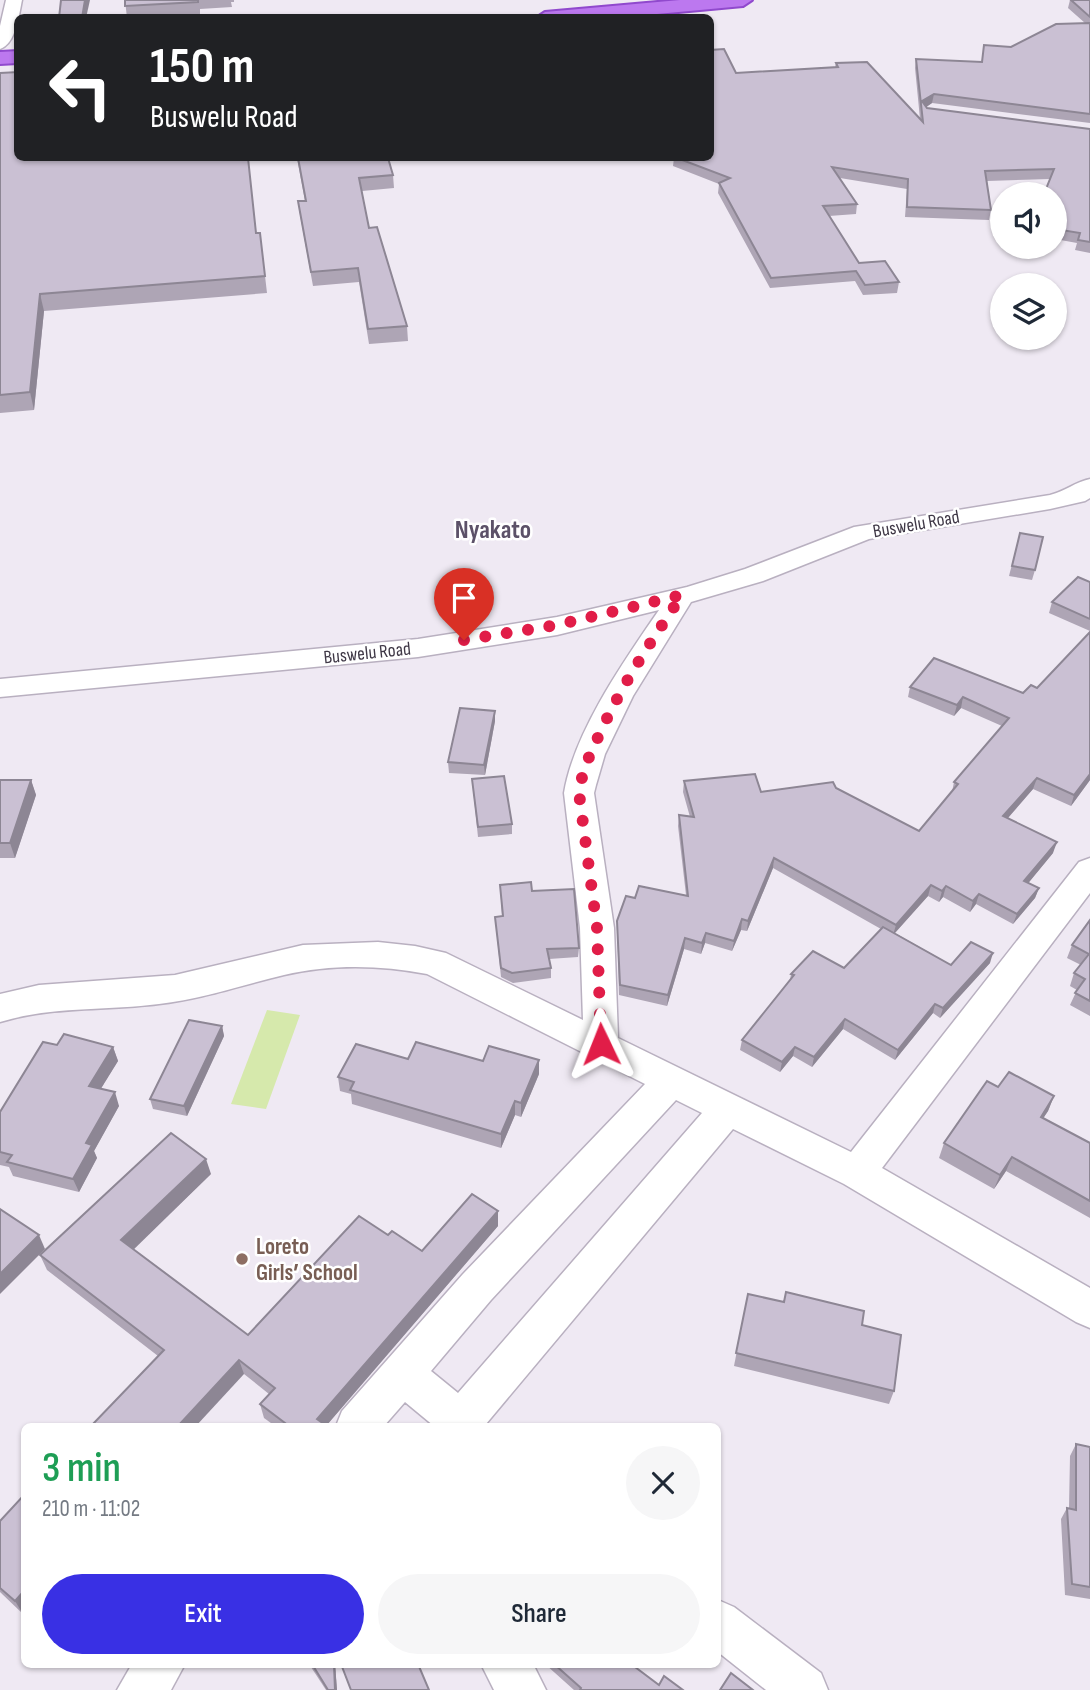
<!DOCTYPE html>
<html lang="en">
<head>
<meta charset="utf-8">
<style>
	:root { --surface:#fff; --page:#f6f6f7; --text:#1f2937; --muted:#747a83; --accent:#3930e4 }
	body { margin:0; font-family:"Sofia Sans Condensed",sans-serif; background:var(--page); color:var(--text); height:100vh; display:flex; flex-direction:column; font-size:26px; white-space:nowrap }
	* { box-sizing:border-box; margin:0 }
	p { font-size:23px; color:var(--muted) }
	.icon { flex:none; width:38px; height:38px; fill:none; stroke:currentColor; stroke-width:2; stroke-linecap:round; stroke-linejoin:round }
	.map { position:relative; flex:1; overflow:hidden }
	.panel { position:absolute; left:21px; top:1423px; width:700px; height:245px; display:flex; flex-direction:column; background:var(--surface); border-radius:10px; box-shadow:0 2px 5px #0004 }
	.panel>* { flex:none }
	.guide { position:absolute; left:14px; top:14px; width:700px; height:147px; border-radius:10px; box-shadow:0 2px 5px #0004; background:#202124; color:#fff; overflow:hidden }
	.buttons { position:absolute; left:990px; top:182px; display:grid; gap:14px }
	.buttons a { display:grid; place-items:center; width:77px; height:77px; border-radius:50%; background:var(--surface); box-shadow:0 2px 5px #0004; font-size:35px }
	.pin { position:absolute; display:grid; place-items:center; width:60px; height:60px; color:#fff; margin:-72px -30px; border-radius:50% 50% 50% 0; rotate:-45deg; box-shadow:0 0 7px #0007 }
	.pin .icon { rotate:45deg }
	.me { position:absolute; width:77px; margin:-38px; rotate:358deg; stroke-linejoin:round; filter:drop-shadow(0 0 5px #0008) }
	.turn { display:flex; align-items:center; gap:24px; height:147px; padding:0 21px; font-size:32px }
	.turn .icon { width:91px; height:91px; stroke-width:2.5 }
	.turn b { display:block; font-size:49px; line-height:60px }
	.round { display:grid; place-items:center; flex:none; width:74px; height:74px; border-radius:37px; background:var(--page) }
	.headline { display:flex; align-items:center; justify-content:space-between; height:119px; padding:0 21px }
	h1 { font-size:42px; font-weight:600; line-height:52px; color:#1e9e55 }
	.primary-button { display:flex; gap:14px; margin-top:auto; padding:14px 21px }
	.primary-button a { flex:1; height:80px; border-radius:42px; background:var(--accent); color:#fff; font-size:28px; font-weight:600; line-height:80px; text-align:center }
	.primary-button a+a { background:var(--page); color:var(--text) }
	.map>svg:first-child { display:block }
	.water { fill:#d6e9ac }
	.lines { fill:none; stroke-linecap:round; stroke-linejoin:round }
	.street-casing { stroke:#b9b0c0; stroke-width:3 }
	.highway-casing { stroke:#9049cd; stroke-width:4 }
	.street { fill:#fff; fill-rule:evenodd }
	.highway { fill:#bc78ef; fill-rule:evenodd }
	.wall { fill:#aea5b5 }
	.shaded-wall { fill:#8d8694 }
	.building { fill:#cac0d3; stroke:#8d8694; stroke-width:2 }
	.route { stroke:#e11d48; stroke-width:12; stroke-dasharray:0 21.6 }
	.education-dot { fill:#8d6e63; stroke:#fff; stroke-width:2.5 }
	.labels { text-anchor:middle; stroke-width:5; stroke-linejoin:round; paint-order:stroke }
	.street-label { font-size:19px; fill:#3f3846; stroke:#fff }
	.near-education-label { font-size:23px; font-weight:bold; fill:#785e54; stroke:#fff; text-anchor:start }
	.district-label { font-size:26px; font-weight:bold; fill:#5c5168; stroke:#fff }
</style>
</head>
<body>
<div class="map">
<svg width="1090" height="1690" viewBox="0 0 1090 1690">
	<rect width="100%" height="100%" fill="#efe9f3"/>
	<polygon class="water" points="267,1010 300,1015 266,1109 231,1104"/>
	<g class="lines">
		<g class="street-casing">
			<g id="street">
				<path d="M6,0H22C19,14 16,44 0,49V26Z"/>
				<path d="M1090,479V498L1085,501L1050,509L869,539L763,581L691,602L633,696L605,754L596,785L594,793L614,928L618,1038L851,1152L1079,862L1090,858V893L882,1168L1090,1288V1328L1076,1322L844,1184L733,1129L486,1424L487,1426H434L405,1402L384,1426H336L342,1411L463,1274L645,1084L427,974C380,965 331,964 284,975C242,985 202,999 159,1004C105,1011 52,1006 0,1022V994L39,985L175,975L303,945L378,942L415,946L446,953L583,1020L580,928L564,793C574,732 624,661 659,610L557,635L418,657L0,697V679L418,639L557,617L687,587L745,569L854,527L1050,495C1066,491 1075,482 1090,479ZM676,1100L702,1113L458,1393L431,1371L491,1300Z"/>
				<polygon points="718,1600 734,1607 821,1673 828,1690 766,1690 718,1652"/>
				<polygon points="132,1664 185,1664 171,1690 117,1690"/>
				<polygon points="481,1664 533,1664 546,1690 494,1690"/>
			</g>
		</g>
		<g class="highway-casing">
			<g id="highway">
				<polygon points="680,0 752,0 743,6 614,18 536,18 545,12"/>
				<polygon points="18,51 18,63 0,64 0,52"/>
			</g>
		</g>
		<use href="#street" class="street"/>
		<use href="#highway" class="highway"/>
	</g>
	<g class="wall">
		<polygon points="125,0 234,0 234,2 231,2 232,7 200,9 200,15 127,18"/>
		<polygon points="1070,0 1090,0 1090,123 932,103 926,107 927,108 1090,129 1090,253 1075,250 1077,243 1055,239 1055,194 1050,179 987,181 991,210 989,220 905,217 907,189 840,178 857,204 856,214 829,216 859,263 899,282 897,293 863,295 855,281 770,288 718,193 719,184 673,166 674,158 710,158 736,73 835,67 836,63 920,119 915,68 916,59 982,62 1011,47 1085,23 1068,8"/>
		<polygon points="0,73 257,233 260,233 267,293 44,311 34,410 0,413"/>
		<polygon points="297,158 388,158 393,175 394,188 362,191 369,228 407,326 408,341 369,344 359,282 313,286 300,215 298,201 305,201"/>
		<polygon points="1020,533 1035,570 1032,580 1009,576"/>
		<polygon points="1090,582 1090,631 1049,613 1052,602"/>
		<polygon points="934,658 1090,780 1071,806 1033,789 1008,818 1053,853 1028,883 1039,888 1035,898 1013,924 976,904 970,912 943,897 939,902 928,896 895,933 951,965 990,963 940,1018 933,1013 895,1060 843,1029 812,1067 793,1056 780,1072 740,1050 742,1040 790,980 791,974 844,968 881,929 773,868 747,931 741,930 732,951 705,943 701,954 684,949 667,1006 619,995 617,921 635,898 686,895 678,826 679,815 690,817 683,792 684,781 761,792 836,788 919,831 952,792 954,782 1002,726 961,708 954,716 908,697 910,687"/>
		<polygon points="495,711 495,721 485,775 449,773 448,762"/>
		<polygon points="472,779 512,824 512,834 478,837"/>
		<polygon points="0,780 31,780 36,795 15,858 0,858"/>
		<polygon points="500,885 532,891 579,948 578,957 549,959 551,968 551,978 513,983 501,977 495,917 502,916"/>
		<polygon points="1090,920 1090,1016 1070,1005 1077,990 1070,986 1074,973 1081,965 1067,958 1072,945"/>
		<polygon points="222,1026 224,1036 187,1116 153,1109 150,1099"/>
		<polygon points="57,1045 113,1047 118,1061 101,1088 119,1106 94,1151 97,1158 79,1192 13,1176 9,1167 0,1165 0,1112"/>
		<polygon points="408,1059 483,1061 539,1060 539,1074 521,1117 515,1115 501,1148 352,1104 351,1094 340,1091 338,1077"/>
		<polygon points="998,1087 1054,1096 1048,1111 1043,1118 1090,1143 1090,1218 1006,1171 994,1189 939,1158 944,1143"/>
		<polygon points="211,1174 133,1249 248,1335 388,1235 422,1251 498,1211 498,1226 326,1426 275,1426 264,1418 260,1404 269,1394 244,1374 158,1356 47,1270 40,1255"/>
		<polygon points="748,1294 894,1391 889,1404 734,1366"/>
		<polygon points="1076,1444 1090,1447 1090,1599 1065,1595 1061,1519 1067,1508 1069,1508 1070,1456"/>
		<polygon points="0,1521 23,1614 0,1592"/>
		<polygon points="309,1664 335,1664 337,1690 326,1690"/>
		<polygon points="545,1664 631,1664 659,1685 683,1690 574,1690"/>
	</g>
	<g class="shaded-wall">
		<polygon points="85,0 90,0 86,18 82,18"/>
		<polygon points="934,94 932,103 922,110 922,101"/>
		<polygon points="40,294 44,311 34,410 30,392"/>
		<polygon points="963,697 961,708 954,716 957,705"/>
		<polygon points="495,711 495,721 485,775 484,765"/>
		<polygon points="1090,774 1090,780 1071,806 1074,795"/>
		<polygon points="1037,778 1033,789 1000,827 1003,816"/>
		<polygon points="31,780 36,795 15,858 10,843"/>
		<polygon points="1057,842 1053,853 1021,892 1024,881"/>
		<polygon points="774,858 773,868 747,931 748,921"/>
		<polygon points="931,885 928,896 893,935 896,925"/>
		<polygon points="946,886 943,897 939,902 942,891"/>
		<polygon points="1039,888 1035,898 1013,924 1017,914"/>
		<polygon points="979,894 976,904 970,912 973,901"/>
		<polygon points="742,919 741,930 732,951 734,941"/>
		<polygon points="706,933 705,943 701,954 702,943"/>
		<polygon points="685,938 684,949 667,1006 668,995"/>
		<polygon points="993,953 990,963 940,1018 943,1008"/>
		<polygon points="935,1004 933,1013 895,1060 898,1050"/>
		<polygon points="845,1019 843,1029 812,1067 814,1057"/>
		<polygon points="222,1026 224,1036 187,1116 184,1106"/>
		<polygon points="113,1047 118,1061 94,1100 89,1086"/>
		<polygon points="795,1047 793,1056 780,1072 782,1062"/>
		<polygon points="539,1060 539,1074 521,1117 521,1103"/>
		<polygon points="115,1092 119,1106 94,1151 97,1158 79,1192 73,1179 86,1143"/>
		<polygon points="1054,1096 1048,1111 1035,1131 1041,1117"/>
		<polygon points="515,1101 515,1115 501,1148 501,1134"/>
		<polygon points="1012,1157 1006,1171 994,1189 1000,1175"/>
		<polygon points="206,1159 211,1174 127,1256 121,1240"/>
		<polygon points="498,1211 498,1226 326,1426 319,1426 317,1419"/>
		<polygon points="39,1235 45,1249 0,1294 0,1274"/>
		<polygon points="239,1360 244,1374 196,1426 178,1426"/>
		<polygon points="24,1591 24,1612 23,1614 15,1601"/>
		<polygon points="334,1664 335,1664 337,1690 335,1690"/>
	</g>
	<g class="building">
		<polygon points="61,0 85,0 82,18 59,18"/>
		<polygon points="125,0 198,0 198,2 125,6"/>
		<polygon points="1071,0 1090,0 1090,17"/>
		<polygon points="1090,23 1090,114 934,94 922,101 927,108 1090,129 1090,242 1078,240 1080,233 1055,229 1055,194 1044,194 1054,169 985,171 991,210 907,207 908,179 832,167 857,204 823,206 859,263 885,261 899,282 865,285 856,271 771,278 719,183 730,178 677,158 710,158 710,50 724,49 736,73 838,67 836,63 867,62 923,122 916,59 982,62 984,45 1011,47 1056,24"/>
		<polygon points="18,72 18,158 248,158 256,233 260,233 265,276 40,294 30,392 0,395 0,73"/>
		<polygon points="298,158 388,158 393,175 359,178 369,228 377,227 407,326 368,329 358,268 311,272 298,201 306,201"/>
		<polygon points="1020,533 1043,537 1035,570 1012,566"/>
		<polygon points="1078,577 1090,582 1090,619 1052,602"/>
		<polygon points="1090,632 1090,774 1074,795 1037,778 1003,816 1057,842 1024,881 1039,888 1017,914 979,894 973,901 946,886 942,891 931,885 896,925 774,858 748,921 742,919 734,941 706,933 702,943 685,938 668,995 620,985 617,921 626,896 635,898 639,886 688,896 679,815 694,817 684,781 755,774 761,792 833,782 836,788 919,831 958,784 954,782 1009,718 963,697 957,705 910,687 934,658 1023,693 1031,685 1037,688"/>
		<polygon points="460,708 495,711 484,765 448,762"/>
		<polygon points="504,776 512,824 478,827 472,779"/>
		<polygon points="0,780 31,780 10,843 0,843"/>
		<polygon points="531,882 532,891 574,889 579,948 547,949 551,968 512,973 501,968 495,917 503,916 500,885"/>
		<polygon points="1090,920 1090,1001 1075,993 1085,979 1074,973 1089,954 1072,945"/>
		<polygon points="883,927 951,965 971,942 993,953 943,1008 935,1004 898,1050 845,1019 814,1057 795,1047 782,1062 742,1040 794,975 791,974 813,951 844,968"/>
		<polygon points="189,1020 222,1026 184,1106 150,1099"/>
		<polygon points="64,1034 113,1047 89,1086 115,1092 86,1143 92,1145 73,1179 7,1162 12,1155 0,1152 0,1112 43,1042 57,1045"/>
		<polygon points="416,1042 483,1061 489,1046 539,1060 521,1103 515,1101 501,1134 350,1090 354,1082 338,1077 356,1044 408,1059"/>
		<polygon points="1009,1072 1054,1096 1041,1117 1090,1143 1090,1201 1012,1157 1000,1175 944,1143 987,1081 998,1087"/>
		<polygon points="171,1133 206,1159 121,1240 248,1335 359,1216 388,1235 392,1231 422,1251 472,1194 498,1211 317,1419 324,1424 322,1426 289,1426 260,1404 275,1388 239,1360 178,1426 91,1426 164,1350 40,1255"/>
		<polygon points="0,1209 39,1235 0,1274"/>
		<polygon points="786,1292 864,1311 862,1325 901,1335 894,1391 736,1353 748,1294 784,1302"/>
		<polygon points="1076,1444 1090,1447 1090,1587 1072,1584 1067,1508 1076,1510"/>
		<polygon points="24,1495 24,1591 15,1601 0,1588 0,1521"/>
		<polygon points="312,1664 334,1664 335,1690 328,1690"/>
		<polygon points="341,1664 418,1664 429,1690 351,1690"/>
		<polygon points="554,1664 631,1664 659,1685 664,1676 683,1690 580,1690 581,1688"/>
		<polygon points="731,1673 753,1690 720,1690"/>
	</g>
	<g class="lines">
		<path class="route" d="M464,640L557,625L682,595C652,640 623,683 601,731C591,752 582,770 579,793L597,928L601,1044"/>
	</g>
	<circle class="education-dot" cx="242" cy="1259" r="7"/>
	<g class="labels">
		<g class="street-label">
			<text transform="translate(916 523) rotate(-10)" y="7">Buswelu Road</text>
			<text transform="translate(367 652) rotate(-6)" y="7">Buswelu Road</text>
		</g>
		<g class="near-education-label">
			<text x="256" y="1254">Loreto<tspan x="256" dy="26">Girls’ School</tspan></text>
		</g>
		<g class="district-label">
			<text x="493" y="538">Nyakato</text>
		</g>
	</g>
</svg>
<div class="buttons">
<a><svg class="icon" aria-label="sound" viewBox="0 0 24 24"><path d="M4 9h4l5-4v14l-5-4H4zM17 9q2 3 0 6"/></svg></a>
<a><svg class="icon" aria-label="layers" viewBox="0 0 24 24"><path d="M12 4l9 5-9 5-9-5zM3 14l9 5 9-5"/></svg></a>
</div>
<div class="pin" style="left:464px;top:640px;background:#d93025"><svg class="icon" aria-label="arrive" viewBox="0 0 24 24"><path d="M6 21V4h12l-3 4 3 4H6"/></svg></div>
<svg class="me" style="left:601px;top:1044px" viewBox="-20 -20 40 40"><path d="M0-17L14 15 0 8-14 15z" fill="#e11d48" stroke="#fff" stroke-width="4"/></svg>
<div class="guide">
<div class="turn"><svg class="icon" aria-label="left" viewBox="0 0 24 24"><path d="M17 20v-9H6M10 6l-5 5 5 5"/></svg><div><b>150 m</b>Buswelu Road</div></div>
</div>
<section class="panel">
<div class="headline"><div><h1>3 min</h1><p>210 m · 11:02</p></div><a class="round"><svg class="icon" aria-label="close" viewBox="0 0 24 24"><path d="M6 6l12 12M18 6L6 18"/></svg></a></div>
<div class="primary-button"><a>Exit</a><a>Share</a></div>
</section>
</div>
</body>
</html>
